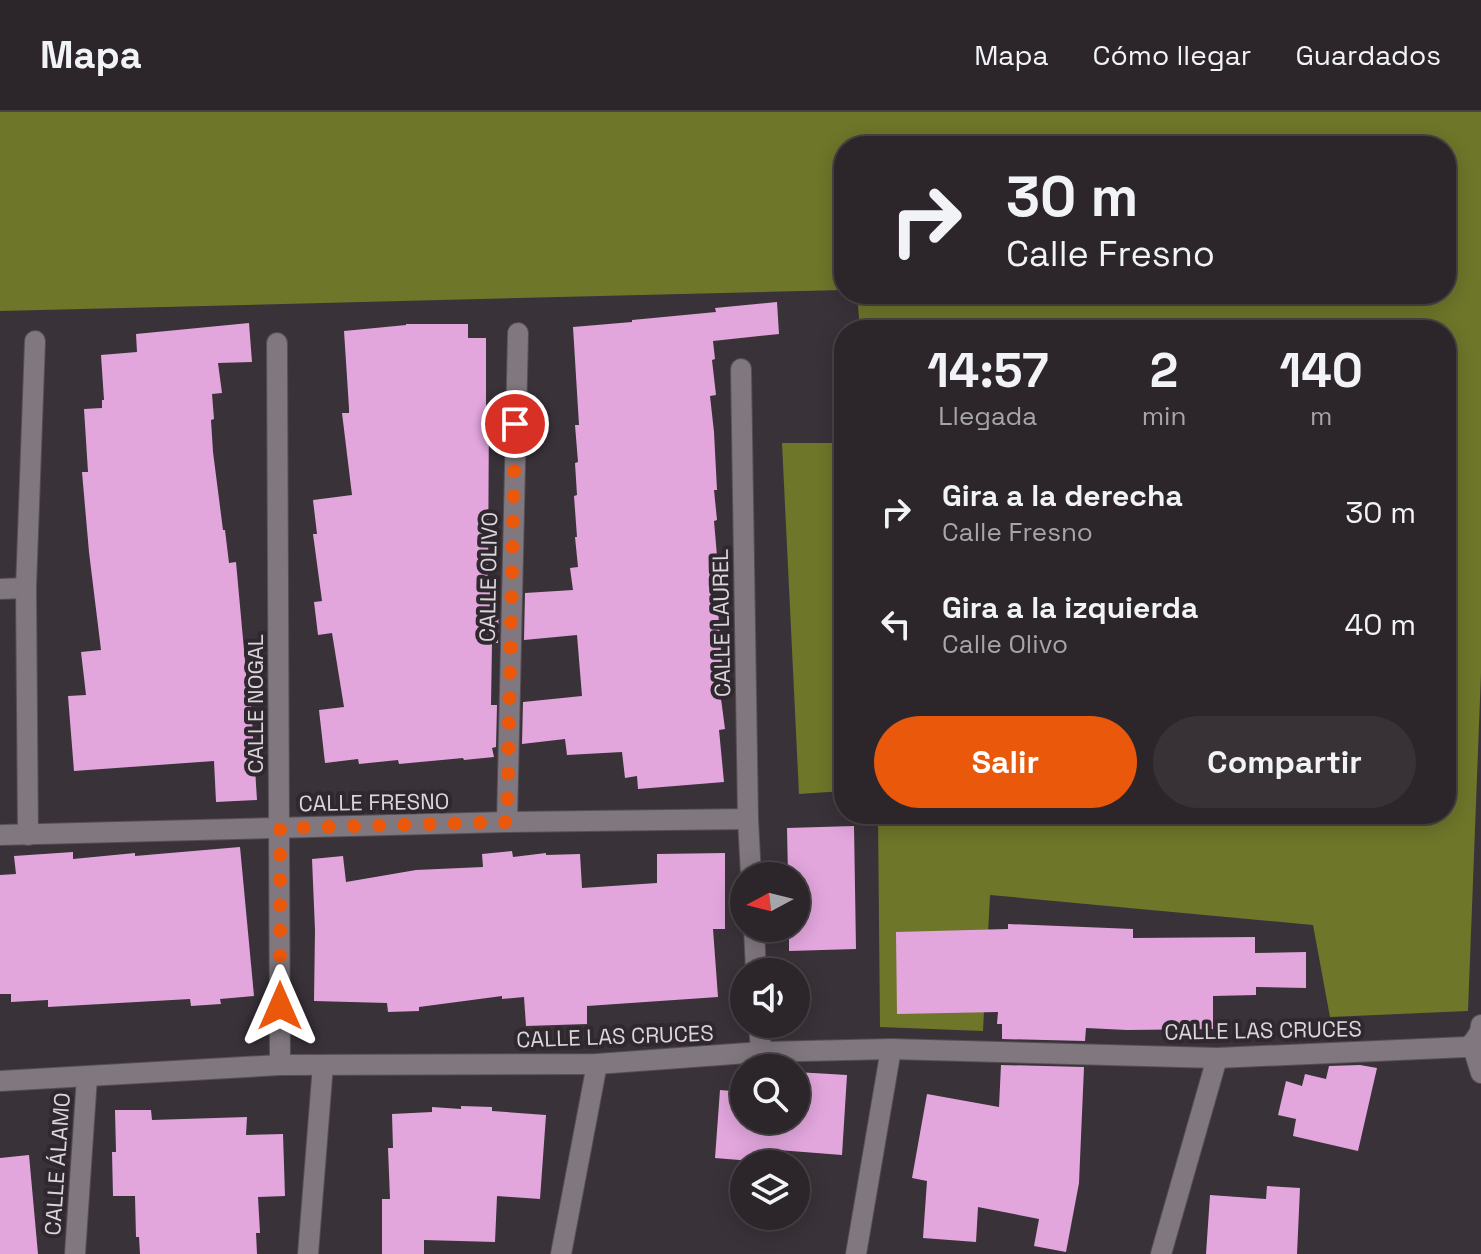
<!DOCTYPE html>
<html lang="es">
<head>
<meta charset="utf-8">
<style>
	:root { --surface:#2c262b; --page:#383237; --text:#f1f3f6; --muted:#a6a5a9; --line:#484347; --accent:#ea580c }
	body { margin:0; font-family:"Space Grotesk",sans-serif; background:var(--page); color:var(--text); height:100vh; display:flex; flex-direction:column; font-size:30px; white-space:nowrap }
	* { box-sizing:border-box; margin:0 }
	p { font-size:26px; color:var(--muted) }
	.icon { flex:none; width:44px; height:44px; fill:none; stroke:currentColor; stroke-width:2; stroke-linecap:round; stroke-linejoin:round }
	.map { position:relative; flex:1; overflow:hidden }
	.panel { position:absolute; left:834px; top:208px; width:622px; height:504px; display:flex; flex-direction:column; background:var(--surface); border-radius:32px; box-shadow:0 4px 20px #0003,0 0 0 2px var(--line) }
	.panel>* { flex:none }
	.guide { position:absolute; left:834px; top:24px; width:622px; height:168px; border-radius:32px; box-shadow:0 4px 20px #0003,0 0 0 2px var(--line); background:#2c262b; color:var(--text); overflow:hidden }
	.needle { width:52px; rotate:263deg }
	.buttons { position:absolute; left:730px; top:750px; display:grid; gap:16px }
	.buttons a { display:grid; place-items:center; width:80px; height:80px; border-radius:50%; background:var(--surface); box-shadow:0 4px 20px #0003,0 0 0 2px var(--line); font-size:40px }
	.pin { position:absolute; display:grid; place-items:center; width:68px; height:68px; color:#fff; margin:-34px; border:4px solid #fff; border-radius:50%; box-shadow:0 2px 8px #0007 }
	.me { position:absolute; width:88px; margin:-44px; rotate:0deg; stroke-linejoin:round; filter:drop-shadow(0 0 6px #0008) }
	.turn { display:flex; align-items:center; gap:28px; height:168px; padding:0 40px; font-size:36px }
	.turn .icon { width:104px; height:104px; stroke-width:2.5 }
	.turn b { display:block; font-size:56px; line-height:68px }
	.eta { display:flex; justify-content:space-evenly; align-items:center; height:136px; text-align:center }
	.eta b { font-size:48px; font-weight:600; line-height:56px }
	.cta { display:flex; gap:16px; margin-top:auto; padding:16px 40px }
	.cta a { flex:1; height:92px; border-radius:48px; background:var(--accent); color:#fff; font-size:32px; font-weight:600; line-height:92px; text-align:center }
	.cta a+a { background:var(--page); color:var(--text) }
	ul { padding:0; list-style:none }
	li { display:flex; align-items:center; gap:24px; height:112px; padding:0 40px }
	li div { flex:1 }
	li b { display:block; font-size:30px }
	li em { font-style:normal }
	header { display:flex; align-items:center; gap:48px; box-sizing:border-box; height:112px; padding:0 40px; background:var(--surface); border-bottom:2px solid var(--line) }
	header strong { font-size:38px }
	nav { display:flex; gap:44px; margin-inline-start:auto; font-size:28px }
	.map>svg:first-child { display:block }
	.forest { fill:#6e762a }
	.building { fill:#e2a6dd }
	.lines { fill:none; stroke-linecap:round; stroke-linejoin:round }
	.lane-casing { stroke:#554f55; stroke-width:22 }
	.street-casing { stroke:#554f55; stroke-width:22 }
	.lane { stroke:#80777f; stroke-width:20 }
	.street { stroke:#80777f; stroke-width:20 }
	.route { stroke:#ea580c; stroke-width:14; stroke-dasharray:0 25.2 }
	.labels { text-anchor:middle; stroke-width:8; stroke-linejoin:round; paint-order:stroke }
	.street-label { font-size:22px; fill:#dbd6db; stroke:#30282f }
</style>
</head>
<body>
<header>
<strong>Mapa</strong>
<nav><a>Mapa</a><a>Cómo llegar</a><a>Guardados</a></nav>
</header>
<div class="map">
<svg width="1481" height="1142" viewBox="0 0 1481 1142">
	<rect width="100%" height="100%" fill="#3a3239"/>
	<g class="forest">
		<polygon points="0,0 1481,0 1481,561 1468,899 1330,905 1313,813 990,783 983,919 880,915 878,702 1446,702 1446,218 860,218 857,182 1446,182 1446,34 844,34 844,178 0,199"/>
		<polygon points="782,331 844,331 844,679 799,682"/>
	</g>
	<g class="building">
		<polygon points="777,190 779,222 713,229 715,247 712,248 716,283 710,284 714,320 717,378 714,378 717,408 714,409 717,444 714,444 724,579 720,579 725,617 719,618 724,670 638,677 637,664 625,666 622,640 567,643 565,627 522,632 523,590 582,584 577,523 524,528 525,481 573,478 570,456 578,455 575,425 577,425 574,384 577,383 575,351 578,350 575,313 579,313 573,215 632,210 632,208 716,200 715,196"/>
		<polygon points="249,211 252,250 218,251 222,281 212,282 214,307 211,308 213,340 223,418 225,418 229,451 236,450 249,593 251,593 257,688 216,690 214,649 74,659 68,584 86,583 81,540 101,538 89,440 82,360 88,360 84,297 102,296 102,288 104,288 101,243 137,240 136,222"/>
		<polygon points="406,212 468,212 468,226 486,226 486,298 489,298 488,468 490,468 490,483 499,482 498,531 492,531 491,593 497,593 496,635 492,636 494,645 464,648 463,646 399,652 398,648 359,652 358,647 325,651 319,598 344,595 332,521 318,523 314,490 322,489 313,422 317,422 313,388 352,383 342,301 349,301 349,296 344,219 406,213"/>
		<polygon points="854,714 856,837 789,839 789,816 796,816 796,764 788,764 787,716"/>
		<polygon points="240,735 254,884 220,887 221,892 191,894 190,887 48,895 48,888 11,890 11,882 0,882 0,763 16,762 14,744 73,740 73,747 135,741 135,744"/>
		<polygon points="512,739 513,745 546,741 546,743 580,742 582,776 657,771 657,742 725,741 725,817 713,817 718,885 587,894 587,912 526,914 524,885 502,887 502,884 419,895 419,899 388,900 387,891 314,889 315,818 312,747 343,744 346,770 416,758 483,755 482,742"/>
		<polygon points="1008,812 1133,817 1133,826 1255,825 1255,841 1306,840 1306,876 1256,875 1256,883 1213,884 1213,917 1127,918 1086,916 1085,929 1002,927 1002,912 997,912 998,900 897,902 896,820 1008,817"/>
		<polygon points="1001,953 1084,955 1079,1071 1066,1140 1034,1134 1039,1107 978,1095 976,1130 923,1126 927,1069 912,1066 927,982 999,995"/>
		<polygon points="1360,953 1377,956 1358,1039 1293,1024 1296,1007 1278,1003 1286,969 1302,974 1305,962 1326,967 1329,954"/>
		<polygon points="796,960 847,963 842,1043 778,1038 777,1051 715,1046 720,978 744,980 744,1008 796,1008"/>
		<polygon points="461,994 492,995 492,999 546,1003 540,1087 497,1084 495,1130 424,1128 424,1142 382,1142 382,1087 390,1087 388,1036 393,1036 392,1002 432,1000 432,995 461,997"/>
		<polygon points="115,998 151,998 152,1008 247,1005 246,1023 283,1022 285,1084 258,1085 260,1121 256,1121 257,1142 140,1142 139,1125 136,1125 135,1084 113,1084 112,1040 116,1040"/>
		<polygon points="29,1043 38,1142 0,1142 0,1046"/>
		<polygon points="1267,1074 1300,1076 1297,1142 1206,1142 1210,1083 1266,1087"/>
	</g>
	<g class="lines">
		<g class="lane-casing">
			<polyline id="lane" points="1481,913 1480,920 1472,932 1481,961"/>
		</g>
		<g class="street-casing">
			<g id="street">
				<polyline points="277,231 280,953"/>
				<polyline points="741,257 748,707 751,764"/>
				<polyline points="0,477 26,476"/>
				<polyline points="507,710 518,221"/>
				<polyline points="0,723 507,710 748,707"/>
				<polyline points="28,723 26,476 35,229"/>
				<polyline points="754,816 756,860"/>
				<polyline points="759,912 761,940"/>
				<polyline points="0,969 280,953 597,952 761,940 891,937 1217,946 1466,935 1472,932"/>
				<polyline points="75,1142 87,965"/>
				<polyline points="308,1142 323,953"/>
				<polyline points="561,1142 597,952"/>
				<polyline points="856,1142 891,937"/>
				<polyline points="1161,1142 1217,946"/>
			</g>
		</g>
		<use href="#lane" class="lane"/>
		<use href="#street" class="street"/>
	</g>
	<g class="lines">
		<polyline class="route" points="280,894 280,716 507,710 515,312"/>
	</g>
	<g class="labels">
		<g class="street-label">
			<text transform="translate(488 465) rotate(-89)" y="8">CALLE OLIVO</text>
			<text transform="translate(721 511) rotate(-91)" y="8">CALLE LAUREL</text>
			<text transform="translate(255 592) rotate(-90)" y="8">CALLE NOGAL</text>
			<text transform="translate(374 690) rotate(-1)" y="8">CALLE FRESNO</text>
			<text transform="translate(1263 918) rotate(-1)" y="8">CALLE LAS CRUCES</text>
			<text transform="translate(615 924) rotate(-2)" y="8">CALLE LAS CRUCES</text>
			<text transform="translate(57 1052) rotate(-86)" y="8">CALLE ÁLAMO</text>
		</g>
	</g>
</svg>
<div class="buttons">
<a><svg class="needle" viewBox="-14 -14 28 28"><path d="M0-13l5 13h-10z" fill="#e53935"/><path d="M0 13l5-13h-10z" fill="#a6a5a9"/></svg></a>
<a><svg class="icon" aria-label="sound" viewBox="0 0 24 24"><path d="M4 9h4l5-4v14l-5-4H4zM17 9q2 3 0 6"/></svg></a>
<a><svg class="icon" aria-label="search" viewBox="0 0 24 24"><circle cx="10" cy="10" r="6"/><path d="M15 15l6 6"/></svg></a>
<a><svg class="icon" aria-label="layers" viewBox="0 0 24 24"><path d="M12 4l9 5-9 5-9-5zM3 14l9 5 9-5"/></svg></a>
</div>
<div class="pin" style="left:515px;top:312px;background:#d93025"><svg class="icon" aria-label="arrive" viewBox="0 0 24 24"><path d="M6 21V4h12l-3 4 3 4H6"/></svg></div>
<svg class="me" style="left:280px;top:894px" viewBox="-20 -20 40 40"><path d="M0-17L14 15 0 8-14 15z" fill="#ea580c" stroke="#fff" stroke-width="4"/></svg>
<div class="guide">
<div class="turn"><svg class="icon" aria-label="right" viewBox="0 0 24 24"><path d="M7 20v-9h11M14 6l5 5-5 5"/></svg><div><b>30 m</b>Calle Fresno</div></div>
</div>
<section class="panel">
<div class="eta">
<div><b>14:57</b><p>Llegada</p></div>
<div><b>2</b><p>min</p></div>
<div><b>140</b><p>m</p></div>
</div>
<ul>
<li><svg class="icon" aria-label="right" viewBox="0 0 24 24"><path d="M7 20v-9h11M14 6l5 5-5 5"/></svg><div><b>Gira a la derecha</b><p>Calle Fresno</p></div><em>30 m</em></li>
<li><svg class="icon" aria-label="left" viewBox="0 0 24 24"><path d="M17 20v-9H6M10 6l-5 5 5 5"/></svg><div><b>Gira a la izquierda</b><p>Calle Olivo</p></div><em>40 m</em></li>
</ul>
<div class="cta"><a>Salir</a><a>Compartir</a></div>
</section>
</div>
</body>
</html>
